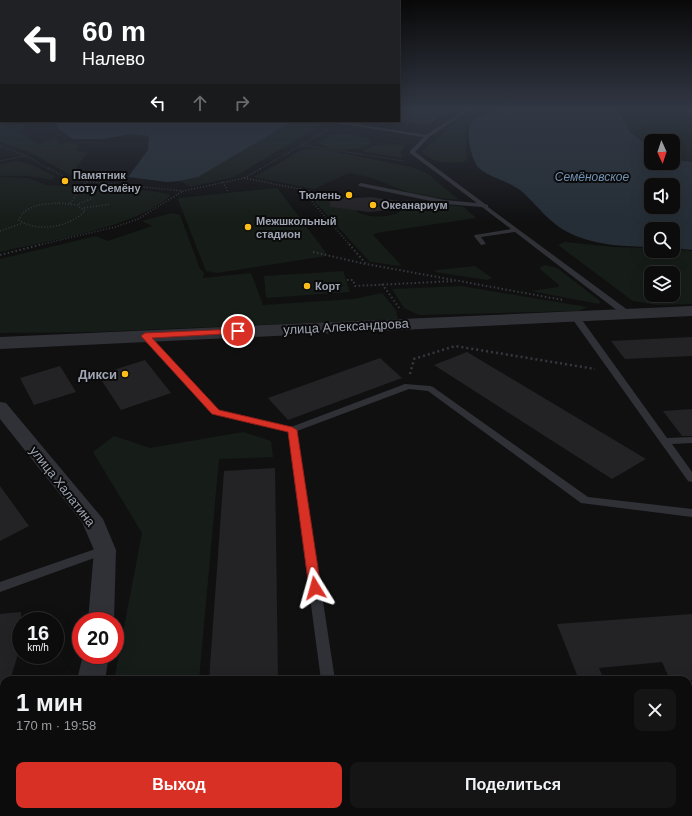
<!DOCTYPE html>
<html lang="ru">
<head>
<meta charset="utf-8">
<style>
	:root { --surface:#0c0c0d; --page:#151516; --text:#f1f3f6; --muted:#9a9b9d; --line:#2c2c2e; --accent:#d93025 }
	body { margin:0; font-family:Helvetica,sans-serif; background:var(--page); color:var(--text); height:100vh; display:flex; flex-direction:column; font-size:15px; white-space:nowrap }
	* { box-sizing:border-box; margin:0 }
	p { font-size:13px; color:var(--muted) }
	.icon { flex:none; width:22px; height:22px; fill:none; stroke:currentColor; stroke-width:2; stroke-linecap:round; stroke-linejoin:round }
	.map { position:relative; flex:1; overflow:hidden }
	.panel { position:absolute; left:0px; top:676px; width:692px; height:140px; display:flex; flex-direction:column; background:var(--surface); border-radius:12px 12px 0 0; box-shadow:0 4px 16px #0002,0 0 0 1px var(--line) }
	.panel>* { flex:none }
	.hud { position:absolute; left:0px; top:0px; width:400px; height:122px; box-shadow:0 4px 16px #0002,0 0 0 1px var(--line); background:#202124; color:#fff; overflow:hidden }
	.needle { width:26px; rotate:177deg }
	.controls { position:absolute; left:644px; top:134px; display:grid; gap:8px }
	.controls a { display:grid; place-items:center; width:36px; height:36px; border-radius:8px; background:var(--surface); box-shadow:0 4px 16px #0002,0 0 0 1px var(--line); font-size:20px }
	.speed { position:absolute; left:12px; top:612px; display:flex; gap:8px; font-size:20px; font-weight:700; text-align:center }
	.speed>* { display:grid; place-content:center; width:52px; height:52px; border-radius:50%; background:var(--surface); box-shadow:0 4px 16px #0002,0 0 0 1px var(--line); line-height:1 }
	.speed small { font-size:10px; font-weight:400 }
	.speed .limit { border:6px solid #d22; background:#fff; color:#111 }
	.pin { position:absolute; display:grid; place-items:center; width:34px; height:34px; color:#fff; margin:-17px; border:2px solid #fff; border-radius:50%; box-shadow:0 1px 4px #0007 }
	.me { position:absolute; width:44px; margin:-22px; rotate:352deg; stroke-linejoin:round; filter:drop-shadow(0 0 3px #0008) }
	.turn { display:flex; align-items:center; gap:14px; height:84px; padding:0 16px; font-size:18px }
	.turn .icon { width:52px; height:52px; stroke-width:2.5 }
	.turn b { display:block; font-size:28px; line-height:34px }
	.lanes { display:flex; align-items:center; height:38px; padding:0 16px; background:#0003; justify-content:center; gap:20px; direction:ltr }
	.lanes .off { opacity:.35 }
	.round { display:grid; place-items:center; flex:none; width:42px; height:42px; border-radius:8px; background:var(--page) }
	.headline { display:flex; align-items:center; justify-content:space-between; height:68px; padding:0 16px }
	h1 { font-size:24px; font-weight:700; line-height:30px }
	.cta { display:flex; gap:8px; margin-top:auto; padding:8px 16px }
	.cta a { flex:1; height:46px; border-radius:8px; background:var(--accent); color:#fff; font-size:16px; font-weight:700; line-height:46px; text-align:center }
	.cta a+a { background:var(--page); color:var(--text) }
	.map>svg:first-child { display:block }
	.green { fill:#161c17; fill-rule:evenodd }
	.water { fill:#252e36; fill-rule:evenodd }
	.building { fill:#232225 }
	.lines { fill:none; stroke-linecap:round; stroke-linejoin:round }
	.path-far3 { stroke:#36383e; stroke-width:1; stroke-dasharray:1 1.5; stroke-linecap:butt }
	.path-far2 { stroke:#36383e; stroke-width:1.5; stroke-dasharray:1 2; stroke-linecap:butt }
	.path-far1 { stroke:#36383e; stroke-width:2; stroke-dasharray:1.5 2.5; stroke-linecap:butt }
	.path { stroke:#36383e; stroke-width:2.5; stroke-dasharray:2 3; stroke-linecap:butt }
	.service { fill:#303137; fill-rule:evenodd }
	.minor { fill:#303137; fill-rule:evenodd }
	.tertiary { fill:#303137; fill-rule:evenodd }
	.route { fill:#d93025; stroke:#8d1f18 }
	.poi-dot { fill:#ffbd1a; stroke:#0b0b0c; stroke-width:1.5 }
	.labels { text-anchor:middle; stroke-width:4; stroke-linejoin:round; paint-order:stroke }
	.far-poi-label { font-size:11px; font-weight:bold; fill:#9fa5b3; stroke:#0b0b0c; text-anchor:start }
	.far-water-label { font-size:12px; font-style:italic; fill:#7291b3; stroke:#0b0b0c }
	.street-label { font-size:13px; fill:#9fa5b3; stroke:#0b0b0c }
	.poi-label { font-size:13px; font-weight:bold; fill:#9fa5b3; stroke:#0b0b0c; text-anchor:end }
</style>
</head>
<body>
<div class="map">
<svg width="692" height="816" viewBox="0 0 692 816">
	<rect width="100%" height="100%" fill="#101011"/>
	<g class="green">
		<path d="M477,108H498L471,121L466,131L467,160L464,162C448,164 434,164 422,151L451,126Z"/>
		<polygon points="610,108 692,108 692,162 673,158 673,141 651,141 651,147 630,131 622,115"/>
		<polygon points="293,121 328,121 234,177 191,187 180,181 198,176"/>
		<polygon points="24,123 25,128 19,131 38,145 55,137 59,141 56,145 67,143 78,145 76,151 88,152 71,175 29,152 0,142 0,127"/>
		<path d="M345,134L368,138L372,142C361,152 328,152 318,142L331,135Z"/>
		<polygon points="394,144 406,146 401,152 402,158 361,151 377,145"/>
		<polygon points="323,149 412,167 428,174 459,200 440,198 408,192 369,177 349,173 314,189 254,177 302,150"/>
		<polygon points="16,161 30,164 55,176 52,180 27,176 0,176 0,164"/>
		<path d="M0,177L28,178L47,185L80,187L83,192L87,188C114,187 142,189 169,194L170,196C135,228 47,241 0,252Z"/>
		<polygon points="276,188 278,189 327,254 326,256 217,273 206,271 178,200 179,198"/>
		<path d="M305,191C318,194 333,195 345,200C349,202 352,208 356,211C367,219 397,219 405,207L401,201L407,200L464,207L476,218L376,233L373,235L401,265L400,266L370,262Z"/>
		<polygon points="171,213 180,215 200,269 204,273 203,278 251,273 263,305 354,299 382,293 396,310 398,319 95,332 0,333 0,259 96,236 108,241 152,226 142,221"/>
		<path d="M565,242L614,247L651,248V251H673V249L692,251V304L657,305L633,301L558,245ZM651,273H673V295H651Z"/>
		<polygon points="545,265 557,268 600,301 599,304 531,291 559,287 559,285 540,269 541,267"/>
		<polygon points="475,266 492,278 487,280 435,272 436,270"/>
		<polygon points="343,271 350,292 266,298 264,276"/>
		<polygon points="461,286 587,307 579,311 419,315 404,308 392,289"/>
		<polygon points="243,432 271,441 273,457 219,459 199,680 114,680 142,533 93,452 114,436 150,448"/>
		<polygon points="105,812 182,812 181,816 106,816"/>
	</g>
	<g class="water">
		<path d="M501,108H609L621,115L630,132L651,148V163H673V159L692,162V250L673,248V229H651V247C624,246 601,246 576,236C549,225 541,208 520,190C508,181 491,178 480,169C471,162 464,128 473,120C481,115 493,112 501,108ZM651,185H673V207H651Z"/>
		<polygon points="44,121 293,121 198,177 180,181 167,182 128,177 148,150 149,136 131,134 102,139 73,139 58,128 57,123"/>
	</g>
	<g class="building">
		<polygon points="399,108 453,108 428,125 398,121"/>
		<polygon points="370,197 415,203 415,208 369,212 330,207 330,200"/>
		<polygon points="692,337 692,356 625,359 611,341"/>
		<polygon points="467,352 646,459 612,479 434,365"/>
		<polygon points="380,358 402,378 288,420 268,398"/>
		<polygon points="145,360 171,393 121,410 98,375"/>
		<polygon points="60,366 76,392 34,405 20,378"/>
		<polygon points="692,409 692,436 682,436 663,411"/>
		<polygon points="275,468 278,680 209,680 224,471"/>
		<polygon points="0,486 29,526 0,541"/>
		<polygon points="21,612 21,645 10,680 4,680 4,699 0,699 0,614"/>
		<polygon points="692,614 692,680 670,680 662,662 599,668 604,680 579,680 557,624"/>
	</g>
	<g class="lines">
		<g class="path-far3">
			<polyline points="303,145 404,161"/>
			<polyline points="0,146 26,156 49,169"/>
			<polyline points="0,161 25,156"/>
			<polyline points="260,169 329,129"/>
		</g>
		<g class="path-far2">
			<polyline points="48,168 70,180 183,191 244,178 262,168"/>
			<polyline points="244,178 350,199"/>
			<polyline points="223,182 228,192"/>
			<polyline points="300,188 350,245"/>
			<path d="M59,203L77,205L85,211C70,227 37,233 19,220C25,204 45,204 59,203Z"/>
			<polyline points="70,203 87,181"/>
			<polyline points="79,204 93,198"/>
			<polyline points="84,208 110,204"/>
			<polyline points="0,231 23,223"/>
			<polyline points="39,245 115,227 138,219 183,191"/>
		</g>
		<g class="path-far1">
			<polyline points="349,244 366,264 563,300"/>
			<polyline points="313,252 365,264"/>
			<polyline points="0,255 43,244"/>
			<polyline points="347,280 353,280 355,286 455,281"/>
			<polyline points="382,284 400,309"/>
		</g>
		<polyline class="path" points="410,374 414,359 455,346 595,369"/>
		<g class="service">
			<polygon points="468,108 472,108 429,137 415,152 485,204 488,205 488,207 629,311 629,315 623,315 515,232 481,237 486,244 481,245 474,236 475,235 511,229 482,207 445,204 359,186 358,185 361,183 445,200 477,203 410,153 410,151 424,137 337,123 340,121 345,121 343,122 426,135"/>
			<polygon points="571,313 577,313 667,438 692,437 692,443 672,444 692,472 692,482 688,481 571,317"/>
			<polygon points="142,334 148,334 218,410 291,427 405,384 430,386 433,387 588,497 692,509 692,517 581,503 428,391 409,389 297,431 335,680 321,680 288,432 212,414 142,338 141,336"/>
			<polygon points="104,546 108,547 110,550 108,553 0,592 0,582"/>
			<polygon points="338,812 354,812 355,816 339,816"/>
		</g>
		<g class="minor">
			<polygon points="0,402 6,403 103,519 116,550 114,621 88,621 94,550 82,522 0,419"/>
			<polygon points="83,655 109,655 105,680 77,680"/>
			<polygon points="46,812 78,812 77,816 45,816"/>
		</g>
		<polygon class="tertiary" points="692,306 692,316 0,349 0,337"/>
	</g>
	<linearGradient id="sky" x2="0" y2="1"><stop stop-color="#090909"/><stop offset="0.49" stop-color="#313743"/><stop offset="1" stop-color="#313743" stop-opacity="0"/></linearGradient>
	<rect width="692" height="222" fill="url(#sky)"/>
	<polygon class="route" points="238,329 241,329 241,333 152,338 219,410 292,427 297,430 321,588 319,591 315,593 310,591 309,588 288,432 212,414 141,336 145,333"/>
	<g class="poi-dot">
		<circle cx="65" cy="181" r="4"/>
		<circle cx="349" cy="195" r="4"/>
		<circle cx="373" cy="205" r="4"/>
		<circle cx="248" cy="227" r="4"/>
		<circle cx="307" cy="286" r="4"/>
		<circle cx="125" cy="374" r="4"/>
	</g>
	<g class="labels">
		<g class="far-poi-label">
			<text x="73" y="179">Памятник<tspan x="73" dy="13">коту Семёну</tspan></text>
			<text x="341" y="199" text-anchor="end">Тюлень</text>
			<text x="381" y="209">Океанариум</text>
			<text x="256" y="225">Межшкольный<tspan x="256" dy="13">стадион</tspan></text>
			<text x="315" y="290">Корт</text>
		</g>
		<g class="far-water-label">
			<text x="592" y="181">Семёновское</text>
		</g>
		<g class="street-label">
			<text transform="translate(346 326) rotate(-3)" y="5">улица Александрова</text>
			<text transform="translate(63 486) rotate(52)" y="5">улица Халатина</text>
		</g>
		<g class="poi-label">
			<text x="117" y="379">Дикси</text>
		</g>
	</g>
</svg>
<div class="controls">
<a><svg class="needle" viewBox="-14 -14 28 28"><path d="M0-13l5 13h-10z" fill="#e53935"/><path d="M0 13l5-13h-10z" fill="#9a9b9d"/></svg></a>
<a><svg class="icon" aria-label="sound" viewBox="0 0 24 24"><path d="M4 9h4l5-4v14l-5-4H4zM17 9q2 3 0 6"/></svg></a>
<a><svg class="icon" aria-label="search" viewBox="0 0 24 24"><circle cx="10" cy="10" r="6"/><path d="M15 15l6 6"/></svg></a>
<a><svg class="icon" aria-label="layers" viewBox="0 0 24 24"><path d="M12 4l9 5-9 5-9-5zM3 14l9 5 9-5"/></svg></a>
</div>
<div class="speed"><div>16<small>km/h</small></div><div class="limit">20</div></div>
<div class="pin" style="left:238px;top:331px;background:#d93025"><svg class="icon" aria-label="arrive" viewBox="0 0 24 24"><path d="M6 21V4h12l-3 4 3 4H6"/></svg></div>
<svg class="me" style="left:315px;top:588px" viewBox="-20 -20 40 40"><path d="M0-17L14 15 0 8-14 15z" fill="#d93025" stroke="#fff" stroke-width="4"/></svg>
<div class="hud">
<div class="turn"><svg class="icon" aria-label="left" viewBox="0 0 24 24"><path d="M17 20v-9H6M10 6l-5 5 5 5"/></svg><div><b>60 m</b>Налево</div></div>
<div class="lanes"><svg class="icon" aria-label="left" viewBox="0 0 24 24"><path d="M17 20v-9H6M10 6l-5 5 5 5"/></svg><svg class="icon off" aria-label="ahead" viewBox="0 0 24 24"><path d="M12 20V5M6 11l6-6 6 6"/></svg><svg class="icon off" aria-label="right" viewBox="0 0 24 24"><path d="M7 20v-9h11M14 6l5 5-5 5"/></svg></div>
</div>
<section class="panel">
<div class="headline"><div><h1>1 мин</h1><p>170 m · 19:58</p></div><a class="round"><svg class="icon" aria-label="close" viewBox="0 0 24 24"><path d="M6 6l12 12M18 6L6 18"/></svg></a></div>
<div class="cta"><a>Выход</a><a>Поделиться</a></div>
</section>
</div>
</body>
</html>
